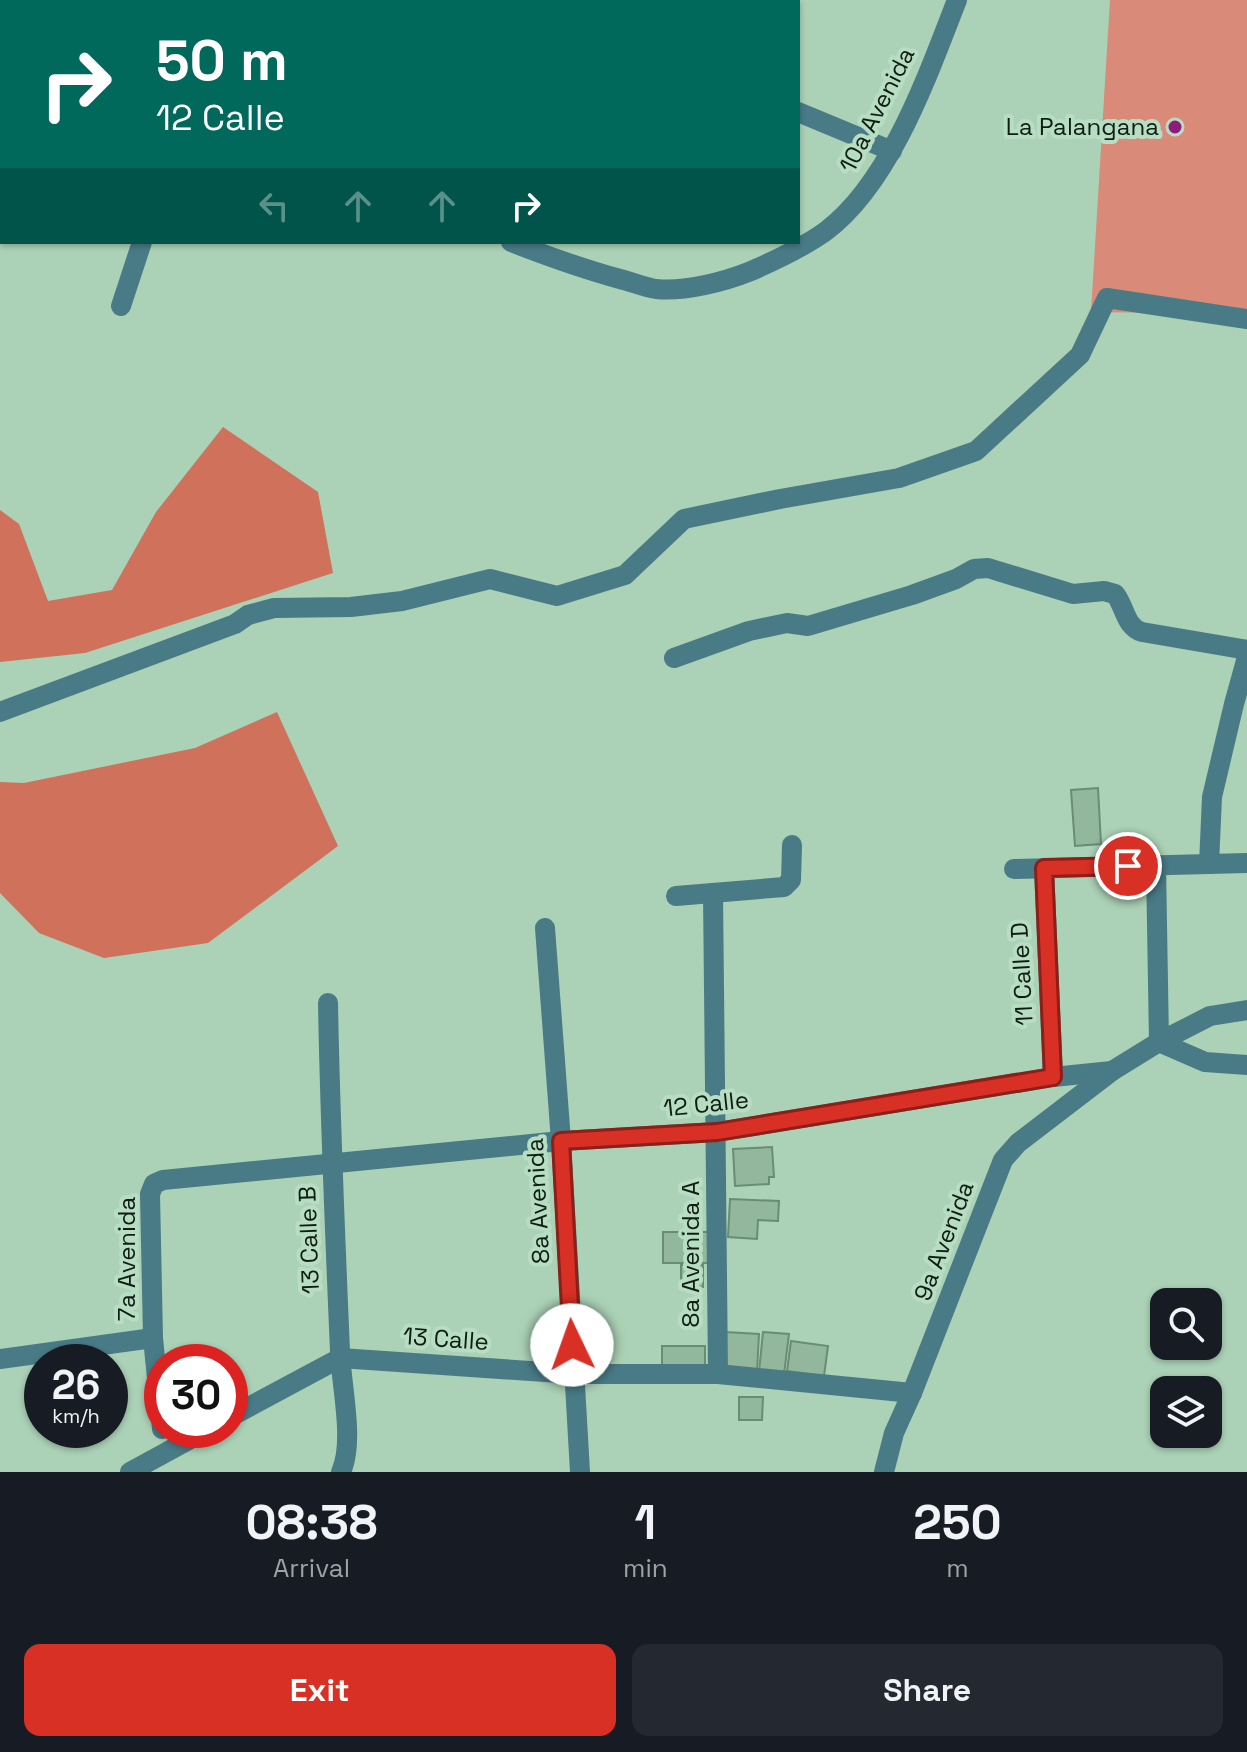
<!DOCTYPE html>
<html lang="en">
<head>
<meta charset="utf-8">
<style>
	:root { --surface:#171b24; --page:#242831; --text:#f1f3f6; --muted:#9ea1a6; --accent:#d93025 }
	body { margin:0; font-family:"Space Grotesk",sans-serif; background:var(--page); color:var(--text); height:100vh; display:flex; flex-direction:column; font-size:30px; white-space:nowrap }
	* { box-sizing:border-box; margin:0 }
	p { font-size:26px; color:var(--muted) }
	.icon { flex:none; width:44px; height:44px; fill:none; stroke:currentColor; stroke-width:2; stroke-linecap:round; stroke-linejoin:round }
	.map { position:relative; height:1472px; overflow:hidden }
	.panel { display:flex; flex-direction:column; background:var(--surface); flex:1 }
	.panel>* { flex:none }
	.guide { position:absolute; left:0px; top:0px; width:800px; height:244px; box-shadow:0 2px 6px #0004; background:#00695c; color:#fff; overflow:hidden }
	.tools { position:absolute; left:1150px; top:1288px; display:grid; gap:16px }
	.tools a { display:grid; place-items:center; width:72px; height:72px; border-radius:16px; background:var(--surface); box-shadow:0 2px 6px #0004; font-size:40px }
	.speed { position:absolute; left:24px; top:1344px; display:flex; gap:16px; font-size:40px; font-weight:700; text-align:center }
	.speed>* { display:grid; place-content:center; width:104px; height:104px; border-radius:50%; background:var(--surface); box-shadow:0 2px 6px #0004; line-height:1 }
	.speed small { font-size:20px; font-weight:400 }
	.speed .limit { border:12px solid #d22; background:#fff; color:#111 }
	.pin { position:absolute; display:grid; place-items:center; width:68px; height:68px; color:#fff; margin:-34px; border:4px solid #fff; border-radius:50%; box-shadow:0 2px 8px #0007 }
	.me { position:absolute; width:88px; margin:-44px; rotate:357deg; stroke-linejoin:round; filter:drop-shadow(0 0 6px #0008) }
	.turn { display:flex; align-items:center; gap:28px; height:168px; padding:0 24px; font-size:36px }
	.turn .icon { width:104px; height:104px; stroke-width:2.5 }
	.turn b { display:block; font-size:56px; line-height:68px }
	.lanes { display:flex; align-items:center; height:76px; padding:0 24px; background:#0003; justify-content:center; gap:40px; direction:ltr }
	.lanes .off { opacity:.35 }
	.eta { display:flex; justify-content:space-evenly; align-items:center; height:136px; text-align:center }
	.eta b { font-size:48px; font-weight:600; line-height:56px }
	.action { display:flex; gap:16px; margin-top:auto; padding:16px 24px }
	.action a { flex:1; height:92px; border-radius:16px; background:var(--accent); color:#fff; font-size:32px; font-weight:600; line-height:92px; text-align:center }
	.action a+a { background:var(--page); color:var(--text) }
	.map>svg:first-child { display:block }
	.green { fill:#d98a78 }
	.forest { fill:#d0715b }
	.building { fill:#92b79d; stroke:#698d74; stroke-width:2 }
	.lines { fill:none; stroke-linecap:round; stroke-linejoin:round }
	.minor { stroke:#497b86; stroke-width:20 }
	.route-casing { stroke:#8d1f18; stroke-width:20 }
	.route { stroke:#d93025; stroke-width:14 }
	.poi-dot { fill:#8d1c7f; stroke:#b7dec2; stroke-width:3 }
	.labels { text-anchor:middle; stroke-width:8; stroke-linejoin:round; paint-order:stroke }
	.street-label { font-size:24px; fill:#0f1d13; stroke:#b7dec2 }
	.poi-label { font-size:24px; fill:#0f1d13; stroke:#b7dec2; text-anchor:end }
</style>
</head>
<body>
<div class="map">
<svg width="1247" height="1472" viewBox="0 0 1247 1472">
	<rect width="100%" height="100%" fill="#abd1b6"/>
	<polygon class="green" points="1110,0 1247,0 1247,314 1091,312"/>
	<g class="forest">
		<polygon points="223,427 318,492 333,573 85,653 0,662 0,510 19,524 48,601 112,590 156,512"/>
		<polygon points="277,712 338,846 208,943 104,958 39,933 0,893 0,782 24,783 195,748"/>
	</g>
	<g class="building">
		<polygon points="1098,788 1101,844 1075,846 1071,790"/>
		<polygon points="772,1147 774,1177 769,1177 769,1184 735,1186 733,1149"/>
		<polygon points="730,1199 779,1201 778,1221 758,1220 757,1239 728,1237"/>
		<polygon points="663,1232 710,1232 709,1263 663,1263"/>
		<rect x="681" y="1265" width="22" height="22"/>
		<polygon points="725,1332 759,1334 757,1371 723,1369"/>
		<polygon points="763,1332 789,1334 784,1374 759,1372"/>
		<polygon points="791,1341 828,1346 824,1376 787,1371"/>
		<rect x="662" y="1346" width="43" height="22"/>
		<polygon points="739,1397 763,1397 762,1420 739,1420"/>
	</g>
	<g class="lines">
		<g class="minor">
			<polyline points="524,0 529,2"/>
			<polyline points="0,38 2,38"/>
			<polyline points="798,112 892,151"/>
			<path d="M511,242C547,256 583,269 620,279C632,282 644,287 656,289C684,292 724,282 751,271C776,260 804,247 826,231C891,182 928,74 957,0"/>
			<polyline points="121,306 142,242"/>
			<path d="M674,658L749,631L787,623L808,626L912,595L956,579L974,569L988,568L1073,594L1104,591L1115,594C1125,606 1125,627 1142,632L1247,650"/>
			<polyline points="0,712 235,624 248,615 274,608 351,607 402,601 490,579 557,596 625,575 684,519 780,499 899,478 976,451 1080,355 1107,298 1247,319"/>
			<polyline points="1209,864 1212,797 1234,704 1247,657"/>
			<polyline points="1156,865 1159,1042 1205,1062 1247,1065"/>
			<polyline points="1044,868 1053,1077"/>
			<polyline points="1014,869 1247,863"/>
			<polyline points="713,893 718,1374"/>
			<polyline points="676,896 784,887 791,880 792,845"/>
			<polyline points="545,928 561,1141 580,1472"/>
			<path d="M328,1003C330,1119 335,1235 340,1351C341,1386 355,1441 341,1472"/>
			<polyline points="0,1359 153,1338"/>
			<polyline points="230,1417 340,1358 574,1374 718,1374 912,1393"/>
			<polyline points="162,1429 153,1338 150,1194 154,1184 163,1180 561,1141 717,1132 1053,1077 1112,1071 1159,1042 1210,1016 1247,1010"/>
			<polyline points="130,1472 207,1430"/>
			<polyline points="884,1472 894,1433 912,1393 1003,1160 1018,1143 1112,1071"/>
		</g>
	</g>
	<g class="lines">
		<g class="route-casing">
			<polyline id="route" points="572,1345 561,1141 717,1132 1053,1077 1044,868 1128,866"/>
		</g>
		<use href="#route" class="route"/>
	</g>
	<circle class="poi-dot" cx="1175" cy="127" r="8"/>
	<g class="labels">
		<g class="street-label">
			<text transform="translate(877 110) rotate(-63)" y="8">10a Avenida</text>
			<text transform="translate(1022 974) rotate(-93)" y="8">11 Calle D</text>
			<text transform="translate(706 1104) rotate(-6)" y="8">12 Calle</text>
			<text transform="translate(538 1201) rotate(-93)" y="8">8a Avenida</text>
			<text transform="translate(309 1240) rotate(-92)" y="8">13 Calle B</text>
			<text transform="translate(944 1241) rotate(-69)" y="8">9a Avenida</text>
			<text transform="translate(691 1254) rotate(-90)" y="8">8a Avenida A</text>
			<text transform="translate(127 1259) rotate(-90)" y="8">7a Avenida</text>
			<text transform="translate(446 1339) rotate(4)" y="8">13 Calle</text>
		</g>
		<g class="poi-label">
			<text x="1159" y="135">La Palangana</text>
		</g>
	</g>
</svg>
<div class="tools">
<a><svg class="icon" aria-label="search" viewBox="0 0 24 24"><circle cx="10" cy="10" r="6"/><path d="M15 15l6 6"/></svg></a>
<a><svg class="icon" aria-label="layers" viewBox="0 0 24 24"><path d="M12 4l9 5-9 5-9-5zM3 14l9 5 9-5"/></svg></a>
</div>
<div class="speed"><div>26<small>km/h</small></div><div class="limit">30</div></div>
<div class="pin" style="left:1128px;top:866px;background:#d93025"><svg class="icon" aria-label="arrive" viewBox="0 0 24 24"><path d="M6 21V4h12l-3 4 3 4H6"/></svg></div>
<svg class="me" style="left:572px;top:1345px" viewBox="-20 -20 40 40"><circle r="19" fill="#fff"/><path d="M0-13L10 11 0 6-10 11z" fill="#d93025"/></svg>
<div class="guide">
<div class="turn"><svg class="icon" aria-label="right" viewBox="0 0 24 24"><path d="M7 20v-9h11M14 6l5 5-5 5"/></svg><div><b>50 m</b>12 Calle</div></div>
<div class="lanes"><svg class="icon off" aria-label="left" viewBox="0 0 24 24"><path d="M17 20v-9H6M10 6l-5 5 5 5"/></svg><svg class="icon off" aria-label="ahead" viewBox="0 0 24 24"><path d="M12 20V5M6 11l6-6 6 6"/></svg><svg class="icon off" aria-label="ahead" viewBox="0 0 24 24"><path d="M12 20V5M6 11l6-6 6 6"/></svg><svg class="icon" aria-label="right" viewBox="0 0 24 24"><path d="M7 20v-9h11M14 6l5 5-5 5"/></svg></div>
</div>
</div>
<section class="panel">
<div class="eta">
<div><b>08:38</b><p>Arrival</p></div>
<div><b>1</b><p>min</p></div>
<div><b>250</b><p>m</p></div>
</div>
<div class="action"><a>Exit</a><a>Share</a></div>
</section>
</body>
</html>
